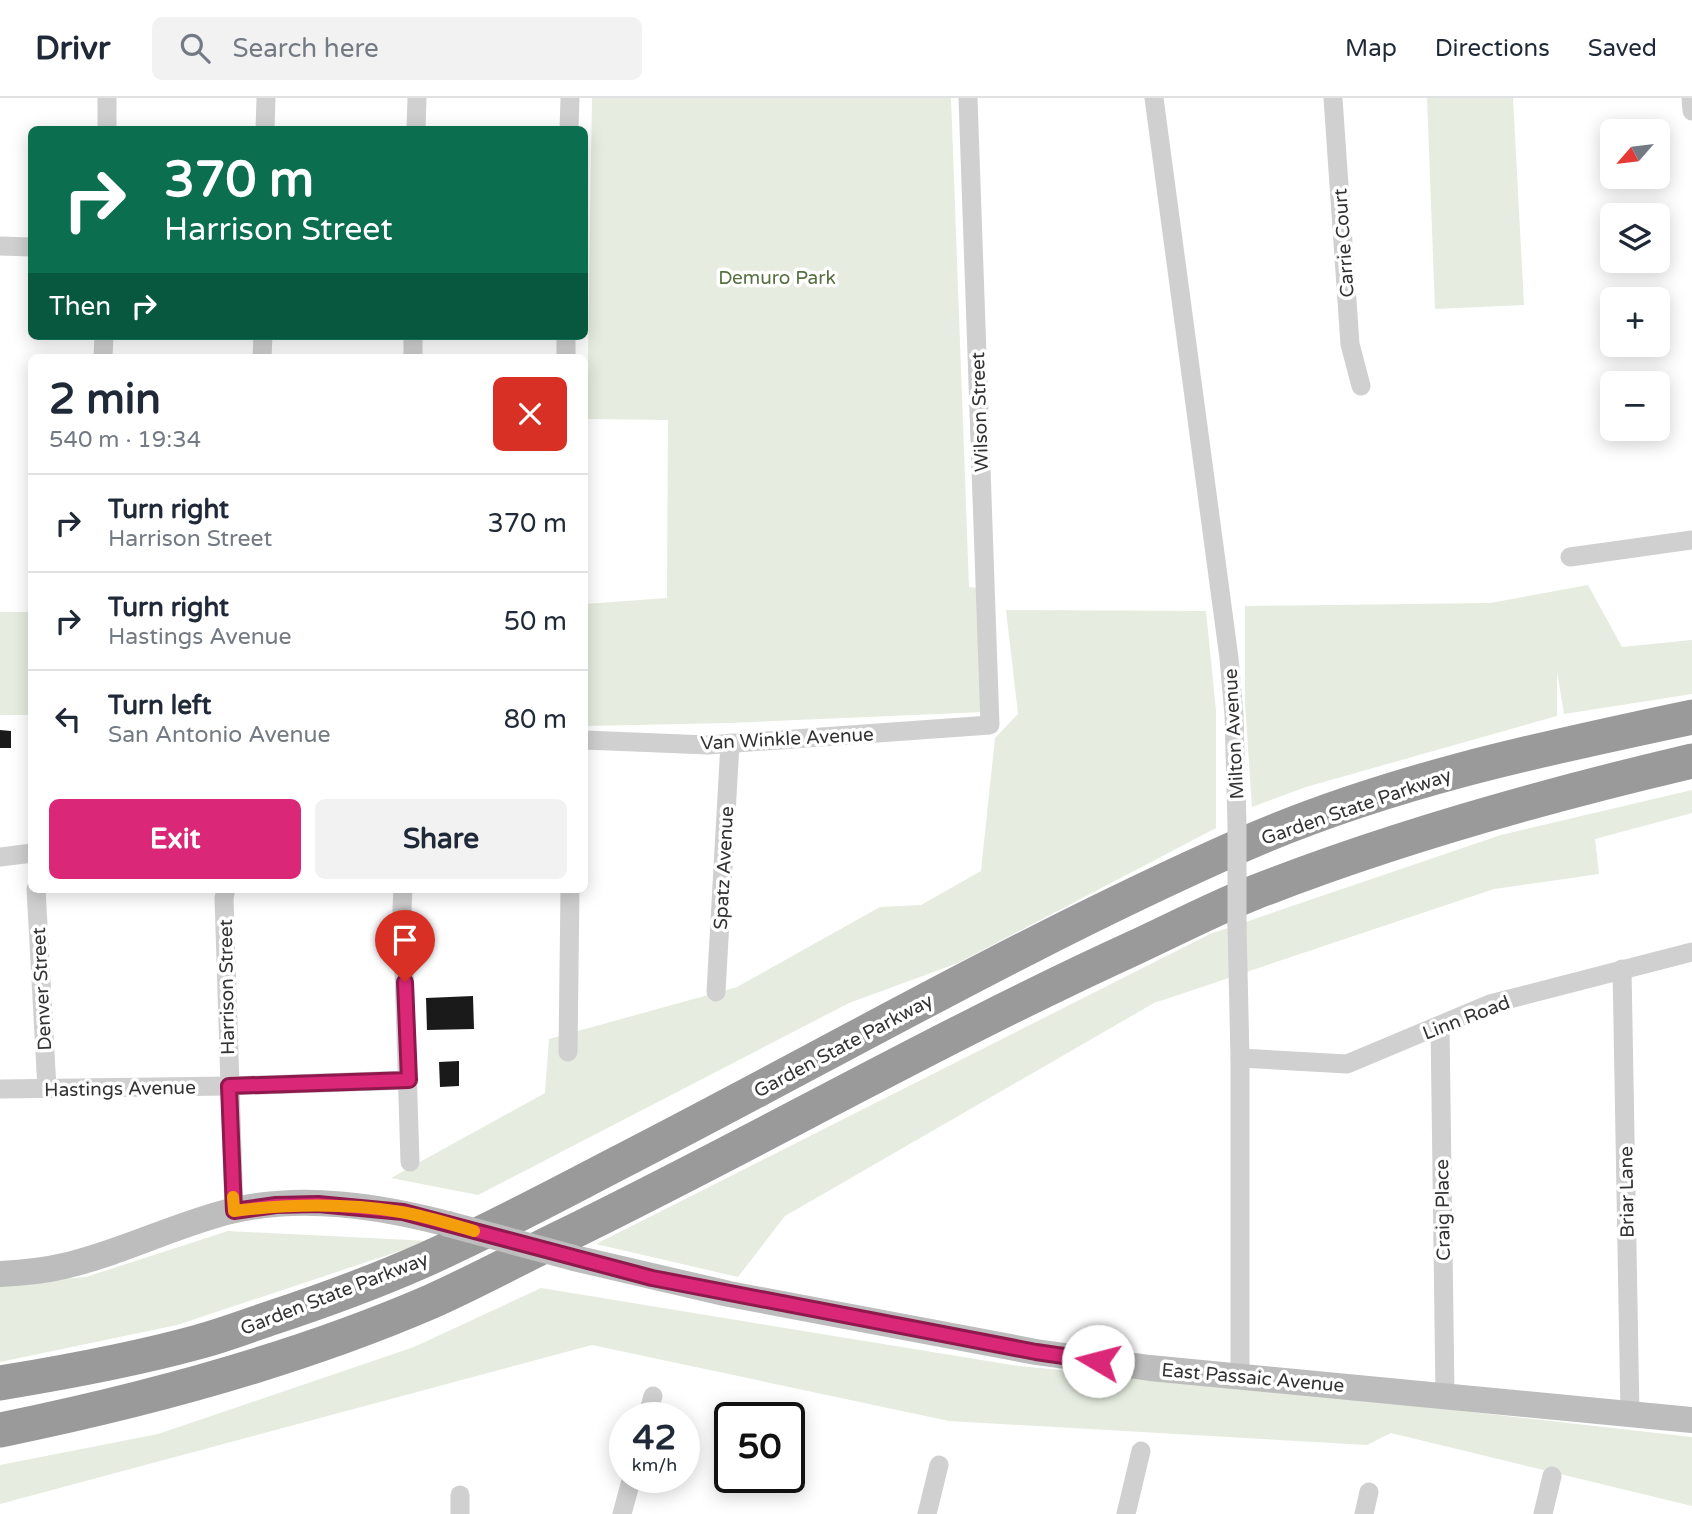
<!DOCTYPE html>
<html lang="en">
<head>
<meta charset="utf-8">
<style>
	:root { --surface:#fff; --page:#f2f2f3; --text:#1f2937; --muted:#747a83; --line:#e0e1e3; --accent:#db2777 }
	body { margin:0; font-family:"Varela Round",sans-serif; background:var(--page); color:var(--text); height:100vh; display:flex; flex-direction:column; font-size:26px; white-space:nowrap }
	* { box-sizing:border-box; margin:0 }
	p { font-size:23px; color:var(--muted) }
	.icon { flex:none; width:38px; height:38px; fill:none; stroke:currentColor; stroke-width:2; stroke-linecap:round; stroke-linejoin:round }
	.map { position:relative; flex:1; overflow:hidden }
	.panel { position:absolute; left:28px; top:256px; width:560px; height:539px; display:flex; flex-direction:column; background:var(--surface); border-radius:10px; box-shadow:0 4px 18px #0003 }
	.panel>* { flex:none }
	.top-card { position:absolute; left:28px; top:28px; width:560px; height:214px; border-radius:10px; box-shadow:0 4px 18px #0003; background:#0b6e4f; color:#fff; overflow:hidden }
	.needle { width:46px; rotate:242deg }
	.controls { position:absolute; left:1600px; top:21px; display:grid; gap:14px }
	.controls a { display:grid; place-items:center; width:70px; height:70px; border-radius:10px; background:var(--surface); box-shadow:0 4px 18px #0003; font-size:35px }
	.speed { position:absolute; left:609px; top:1304px; display:flex; gap:14px; font-size:35px; font-weight:700; text-align:center }
	.speed>* { display:grid; place-content:center; width:91px; height:91px; border-radius:50%; background:var(--surface); box-shadow:0 4px 18px #0003; line-height:1 }
	.speed small { font-size:18px; font-weight:400 }
	.speed .limit { border:4px solid #111; border-radius:10px; background:#fff; color:#111 }
	.pin { position:absolute; display:grid; place-items:center; width:60px; height:60px; color:#fff; margin:-72px -30px; border-radius:50% 50% 50% 0; rotate:-45deg; box-shadow:0 0 7px #0007 }
	.pin .icon { rotate:45deg }
	.me { position:absolute; width:77px; margin:-38px; rotate:278deg; stroke-linejoin:round; filter:drop-shadow(0 0 5px #0008) }
	.turn { display:flex; align-items:center; gap:24px; height:147px; padding:0 21px; font-size:32px }
	.turn .icon { width:91px; height:91px; stroke-width:2.5 }
	.turn b { display:block; font-size:49px; line-height:60px }
	.then { display:flex; align-items:center; height:66px; padding:0 21px; background:#0003; gap:14px; font-size:26px }
	.round { display:grid; place-items:center; flex:none; width:74px; height:74px; border-radius:10px; background:var(--page) }
	.head { display:flex; align-items:center; justify-content:space-between; height:119px; padding:0 21px }
	h1 { font-size:42px; font-weight:700; line-height:52px }
	.primary-button { display:flex; gap:14px; margin-top:auto; padding:14px 21px }
	.primary-button a { flex:1; height:80px; border-radius:10px; background:var(--accent); color:#fff; font-size:28px; font-weight:700; line-height:80px; text-align:center }
	.primary-button a+a { background:var(--page); color:var(--text) }
	ul { padding:0; list-style:none }
	li { display:flex; align-items:center; gap:21px; height:98px; padding:0 21px; border-top:2px solid var(--line) }
	li div { flex:1 }
	li b { display:block; font-size:26px }
	li em { font-style:normal }
	header { display:flex; align-items:center; gap:42px; box-sizing:border-box; height:98px; padding:0 35px; background:var(--surface); border-bottom:2px solid var(--line) }
	header strong { font-size:33px }
	nav { display:flex; gap:38px; margin-inline-start:auto; font-size:24px }
	.search { width:490px; height:63px; background:var(--page); display:flex; align-items:center; gap:18px; box-sizing:border-box; padding:0 24px; border-radius:10px; color:var(--muted); font-size:26px }
	.map>svg:first-child { display:block }
	.green { fill:#e6ecdf }
	.building { fill:#1a1a1a }
	.lines { fill:none; stroke-linecap:round; stroke-linejoin:round }
	.minor { stroke:#d0d0d0; stroke-width:19 }
	.secondary { stroke:#bdbdbd; stroke-width:26 }
	.motorway { stroke:#9a9a9a; stroke-width:35 }
	.minor-bridge { stroke:#d0d0d0; stroke-width:19 }
	.secondary-bridge { stroke:#bdbdbd; stroke-width:26 }
	.route-casing { stroke:#8e194d; stroke-width:18 }
	.route { stroke:#db2777; stroke-width:12 }
	.slow { stroke:#f59e0b; stroke-width:12 }
	.labels { text-anchor:middle; stroke-width:7; stroke-linejoin:round; paint-order:stroke }
	.street-label { font-size:19px; fill:#333; stroke:#fff }
	.park-label { font-size:19px; fill:#56703f; stroke:#fff }
</style>
</head>
<body>
<header>
<strong>Drivr</strong>
<div class="search"><svg class="icon" aria-label="search" viewBox="0 0 24 24"><circle cx="10" cy="10" r="6"/><path d="M15 15l6 6"/></svg>Search here</div>
<nav><a>Map</a><a>Directions</a><a>Saved</a></nav>
</header>
<div class="map">
<svg width="1692" height="1416" viewBox="0 0 1692 1416">
	<rect width="100%" height="100%" fill="#fff"/>
	<g class="green">
		<polygon points="592,0 951,0 969,489 978,490 983,614 730,625 585,628 585,506 667,500 668,322 587,321"/>
		<polygon points="1427,0 1513,0 1524,207 1435,211"/>
		<polygon points="1588,487 1622,549 1692,542 1692,596 1564,616 1557,574 1557,618 1306,689 1252,709 1245,606 1245,508 1490,505"/>
		<polygon points="1006,512 1206,513 1216,613 1216,730 958,865 849,905 478,1097 391,1080 545,995 549,941 737,889 880,809 921,807 981,773 995,640 1018,616"/>
		<polygon points="31,514 31,617 0,617 0,514"/>
		<polygon points="1692,692 1692,715 1595,741 1599,776 1494,791 1154,905 785,1118 738,1179 596,1146 1210,836 1501,737"/>
		<polygon points="228,1133 430,1143 177,1227 0,1264 0,1187 86,1179"/>
		<polygon points="541,1190 1018,1268 1277,1292 1692,1339 1692,1408 1391,1335 1367,1347 949,1323 592,1247 0,1406 0,1367 158,1336 414,1249"/>
	</g>
	<g class="building">
		<polygon points="0,632 11,633 11,650 0,650"/>
		<polygon points="473,898 474,931 427,932 426,900"/>
		<polygon points="459,963 459,988 440,989 439,964"/>
	</g>
	<g class="lines">
		<g class="minor">
			<polyline points="1154,0 1229,560 1234,617 1237,727"/>
			<polyline points="1333,0 1350,246 1361,288"/>
			<polyline points="1691,0 1692,13"/>
			<polyline points="107,32 107,0"/>
			<polyline points="265,32 266,0"/>
			<polyline points="416,32 417,0"/>
			<polyline points="569,32 570,0"/>
			<polyline points="0,148 32,149"/>
			<polyline points="103,259 104,238"/>
			<polyline points="262,259 263,238"/>
			<polyline points="413,259 413,238"/>
			<polyline points="566,259 566,238"/>
			<polyline points="1570,459 1692,442"/>
			<polyline points="584,642 708,647 990,627 968,0"/>
			<polyline points="0,759 32,755"/>
			<polyline points="36,791 47,991"/>
			<polyline points="226,791 224,800 234,1113"/>
			<polyline points="403,791 402,810 410,1064"/>
			<polyline points="1237,827 1240,960 1240,1278"/>
			<polyline points="1622,871 1630,1317"/>
			<polyline points="716,894 730,645"/>
			<polyline points="1440,927 1445,1297"/>
			<polyline points="568,954 570,791"/>
			<polyline points="1240,960 1347,966 1490,906 1692,854"/>
			<polyline points="0,991 229,988 409,982"/>
			<polyline points="647,1320 653,1298"/>
			<polyline points="460,1416 460,1397"/>
			<polyline points="622,1416 632,1379"/>
			<polyline points="927,1416 939,1367"/>
			<polyline points="1126,1416 1141,1353"/>
			<polyline points="1364,1416 1369,1394"/>
			<polyline points="1543,1416 1552,1378"/>
		</g>
		<g class="secondary">
			<polyline points="574,1160 729,1196 1036,1254 1150,1270 1692,1322"/>
			<path d="M0,1176C21,1175 43,1173 64,1168C121,1155 174,1127 231,1113C302,1096 379,1108 448,1126"/>
		</g>
		<g class="motorway">
			<path d="M0,1285C67,1274 133,1262 198,1244C221,1238 245,1229 268,1221C320,1204 372,1185 422,1163C492,1132 560,1095 628,1060C832,955 1031,840 1242,747C1385,684 1540,651 1692,619"/>
			<path d="M0,1332C147,1302 293,1263 430,1204C475,1184 519,1160 562,1139C755,1045 941,938 1136,849C1175,831 1213,811 1253,795C1395,739 1543,698 1692,663"/>
		</g>
		<polyline class="minor-bridge" points="1237,727 1237,827"/>
		<polyline class="secondary-bridge" points="448,1126 574,1160"/>
	</g>
	<g class="lines">
		<g class="route-casing">
			<polyline id="route" points="405,884 409,982 229,988 234,1113 276,1107 318,1106 403,1114 652,1180 1036,1254 1098,1263"/>
		</g>
		<use href="#route" class="route"/>
		<path class="slow" d="M233,1099L234,1113C290,1106 345,1105 401,1114C425,1118 450,1126 474,1133"/>
	</g>
	<g class="labels">
		<g class="street-label">
			<text transform="translate(1343 145) rotate(-94)" y="7">Carrie Court</text>
			<text transform="translate(979 314) rotate(-92)" y="7">Wilson Street</text>
			<text transform="translate(1233 636) rotate(-93)" y="7">Milton Avenue</text>
			<text transform="translate(787 640) rotate(-3)" y="7">Van Winkle Avenue</text>
			<text transform="translate(1356 708) rotate(-19)" y="7">Garden State Parkway</text>
			<text transform="translate(723 770) rotate(-87)" y="7">Spatz Avenue</text>
			<text transform="translate(226 889) rotate(-91)" y="7">Harrison Street</text>
			<text transform="translate(41 891) rotate(-93)" y="7">Denver Street</text>
			<text transform="translate(1466 919) rotate(-21)" y="7">Linn Road</text>
			<text transform="translate(843 947) rotate(-28)" y="7">Garden State Parkway</text>
			<text transform="translate(120 990) rotate(-1)" y="7">Hastings Avenue</text>
			<text transform="translate(1626 1094) rotate(-91)" y="7">Briar Lane</text>
			<text transform="translate(1442 1112) rotate(-91)" y="7">Craig Place</text>
			<text transform="translate(334 1195) rotate(-21)" y="7">Garden State Parkway</text>
			<text transform="translate(1253 1279) rotate(5)" y="7">East Passaic Avenue</text>
		</g>
		<g class="park-label">
			<text x="777" y="186">Demuro Park</text>
		</g>
	</g>
</svg>
<div class="controls">
<a><svg class="needle" viewBox="-14 -14 28 28"><path d="M0-13l5 13h-10z" fill="#e53935"/><path d="M0 13l5-13h-10z" fill="#747a83"/></svg></a>
<a><svg class="icon" aria-label="layers" viewBox="0 0 24 24"><path d="M12 4l9 5-9 5-9-5zM3 14l9 5 9-5"/></svg></a>
<a>+</a>
<a>−</a>
</div>
<div class="speed"><div>42<small>km/h</small></div><div class="limit">50</div></div>
<div class="pin" style="left:405px;top:884px;background:#d93025"><svg class="icon" aria-label="arrive" viewBox="0 0 24 24"><path d="M6 21V4h12l-3 4 3 4H6"/></svg></div>
<svg class="me" style="left:1098px;top:1263px" viewBox="-20 -20 40 40"><circle r="19" fill="#fff"/><path d="M0-13L10 11 0 6-10 11z" fill="#db2777"/></svg>
<div class="top-card">
<div class="turn"><svg class="icon" aria-label="right" viewBox="0 0 24 24"><path d="M7 20v-9h11M14 6l5 5-5 5"/></svg><div><b>370 m</b>Harrison Street</div></div>
<div class="then">Then<svg class="icon" aria-label="right" viewBox="0 0 24 24"><path d="M7 20v-9h11M14 6l5 5-5 5"/></svg></div>
</div>
<section class="panel">
<div class="head"><div><h1>2 min</h1><p>540 m · 19:34</p></div><a class="round" style="background:#d93025;color:#fff"><svg class="icon" aria-label="close" viewBox="0 0 24 24"><path d="M6 6l12 12M18 6L6 18"/></svg></a></div>
<ul>
<li><svg class="icon" aria-label="right" viewBox="0 0 24 24"><path d="M7 20v-9h11M14 6l5 5-5 5"/></svg><div><b>Turn right</b><p>Harrison Street</p></div><em>370 m</em></li>
<li><svg class="icon" aria-label="right" viewBox="0 0 24 24"><path d="M7 20v-9h11M14 6l5 5-5 5"/></svg><div><b>Turn right</b><p>Hastings Avenue</p></div><em>50 m</em></li>
<li><svg class="icon" aria-label="left" viewBox="0 0 24 24"><path d="M17 20v-9H6M10 6l-5 5 5 5"/></svg><div><b>Turn left</b><p>San Antonio Avenue</p></div><em>80 m</em></li>
</ul>
<div class="primary-button"><a>Exit</a><a>Share</a></div>
</section>
</div>
</body>
</html>
